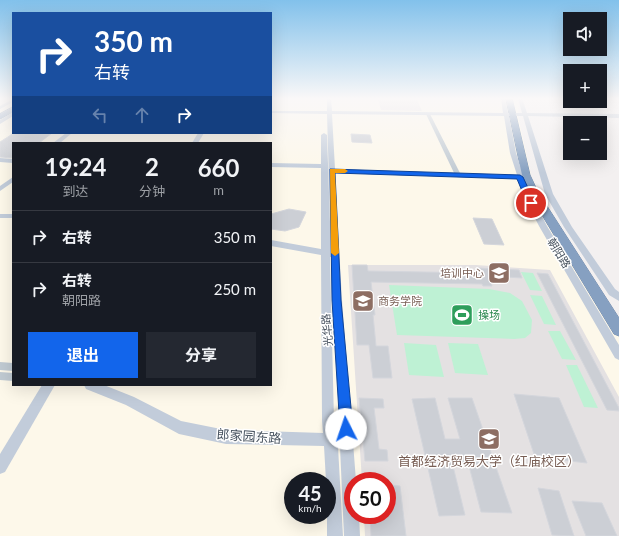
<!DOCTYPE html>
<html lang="zh">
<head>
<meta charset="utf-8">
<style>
	:root { --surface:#171b24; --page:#242831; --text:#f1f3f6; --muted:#9ea1a6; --line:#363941; --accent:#1265eb }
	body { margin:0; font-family:Lato,"Noto Sans SC",sans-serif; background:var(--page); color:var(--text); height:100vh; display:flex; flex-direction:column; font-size:15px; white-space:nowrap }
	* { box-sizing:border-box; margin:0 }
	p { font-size:13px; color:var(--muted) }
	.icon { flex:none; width:22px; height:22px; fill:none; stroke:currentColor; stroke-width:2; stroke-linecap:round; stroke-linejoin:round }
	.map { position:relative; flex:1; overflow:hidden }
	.sheet { position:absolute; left:12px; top:142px; width:260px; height:244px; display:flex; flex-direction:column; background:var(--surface); border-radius:0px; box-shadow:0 4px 16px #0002 }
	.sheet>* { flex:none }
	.top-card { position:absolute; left:12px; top:12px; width:260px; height:122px; border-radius:0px; box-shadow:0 4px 16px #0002; background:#1a4fa0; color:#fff; overflow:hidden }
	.fabs { position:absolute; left:563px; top:12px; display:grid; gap:8px }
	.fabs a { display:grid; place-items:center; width:44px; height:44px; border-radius:0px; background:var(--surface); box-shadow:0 4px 16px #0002; font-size:20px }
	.speed { position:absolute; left:284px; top:472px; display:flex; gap:8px; font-size:20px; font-weight:700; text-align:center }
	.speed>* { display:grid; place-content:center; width:52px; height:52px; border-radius:50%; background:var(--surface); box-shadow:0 4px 16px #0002; line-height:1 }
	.speed small { font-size:10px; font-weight:400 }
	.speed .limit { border:6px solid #d22; background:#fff; color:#111 }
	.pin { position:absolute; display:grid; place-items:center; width:34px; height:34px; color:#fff; margin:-17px; border:2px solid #fff; border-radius:50%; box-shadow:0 1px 4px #0007 }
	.me { position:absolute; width:44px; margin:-22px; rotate:356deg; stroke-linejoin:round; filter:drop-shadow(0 0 3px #0008) }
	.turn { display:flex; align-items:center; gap:14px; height:84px; padding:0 16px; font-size:18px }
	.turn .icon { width:52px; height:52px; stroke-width:2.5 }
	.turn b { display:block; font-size:28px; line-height:34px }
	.lanes { display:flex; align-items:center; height:38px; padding:0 16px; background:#0003; justify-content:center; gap:20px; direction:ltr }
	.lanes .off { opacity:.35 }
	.eta { display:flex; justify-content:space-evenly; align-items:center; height:68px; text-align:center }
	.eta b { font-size:24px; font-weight:700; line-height:28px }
	.cta { display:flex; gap:8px; margin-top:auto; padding:8px 16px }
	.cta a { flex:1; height:46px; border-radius:0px; background:var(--accent); color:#fff; font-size:16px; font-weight:700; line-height:46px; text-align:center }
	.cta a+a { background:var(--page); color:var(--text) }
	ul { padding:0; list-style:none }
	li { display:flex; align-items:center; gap:12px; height:52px; padding:0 16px; border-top:1px solid var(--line) }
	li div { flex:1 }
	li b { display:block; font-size:15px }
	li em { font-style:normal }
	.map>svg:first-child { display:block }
	.commercial { fill:#fdf8ea; fill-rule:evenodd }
	.education { fill:#e4e1e2 }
	.green { fill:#bef1d4 }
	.building { fill:#cccfd5; stroke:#d4d6dc }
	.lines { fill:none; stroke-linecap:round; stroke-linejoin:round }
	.highway-casing { stroke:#718aac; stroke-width:1 }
	.street { fill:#c0cad2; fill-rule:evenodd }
	.secondary { fill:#c2ccda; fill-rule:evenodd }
	.highway { fill:#86a0c1; fill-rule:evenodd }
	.route { fill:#1265eb; stroke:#0c4299 }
	.slow { fill:#f59e0b }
	.labels { text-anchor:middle; stroke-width:3; stroke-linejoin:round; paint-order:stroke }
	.street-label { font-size:11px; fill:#47525f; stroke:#fff }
	.education-label { font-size:11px; fill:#785e54; stroke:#fff; text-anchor:end }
	.leisure-label { font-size:11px; fill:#27864d; stroke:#fff; text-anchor:start }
	.near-street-label { font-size:13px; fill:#47525f; stroke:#fff }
	.near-education-label { font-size:13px; fill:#785e54; stroke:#fff }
</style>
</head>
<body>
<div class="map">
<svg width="619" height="536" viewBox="0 0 619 536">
	<rect width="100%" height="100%" fill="#f3f0f0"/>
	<path class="commercial" d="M0,98H13V133H271V98H519L518,116L532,180L619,322V536H0ZM13,143H271V385H13ZM293,481H327V515H293ZM353,481H387V515H353Z"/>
	<g class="education">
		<polygon points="378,99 417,100 422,111 381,110"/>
		<polygon points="348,265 476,265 550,270 619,397 619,536 365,536 364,515 387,515 387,481 362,481"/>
	</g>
	<g class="green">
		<polygon points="521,272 533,273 542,291 530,290"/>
		<polygon points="389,285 489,289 510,293 522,301 532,320 531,333 525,338 514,339 397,335"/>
		<polygon points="530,295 542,296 556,325 544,324"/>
		<polygon points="548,331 560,331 576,360 562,359"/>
		<polygon points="404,343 436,345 444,377 409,375"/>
		<polygon points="448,343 478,344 488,375 455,373"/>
		<polygon points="566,365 577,365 598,408 584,407"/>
	</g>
	<g class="building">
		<polygon points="14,133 52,133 39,143 13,143 13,158 0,157 0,142"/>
		<polygon points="351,134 370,135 372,143 352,142"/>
		<polygon points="289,209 306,212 299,227 285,231 271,229 271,214"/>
		<polygon points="473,218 492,219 504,245 484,244"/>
		<polygon points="352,265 367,265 368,271 478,273 477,268 519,270 522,278 489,276 492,286 483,286 482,284 371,282 375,315 373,315 376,346 388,346 392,378 373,378 369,345 357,345"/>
		<polygon points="537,273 548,274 619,408 619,411 607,410"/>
		<polygon points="514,394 559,398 587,463 535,457"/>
		<polygon points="359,398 383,399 384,408 374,408 379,449 387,450 388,461 365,461"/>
		<polygon points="435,398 445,439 460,439 448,398 472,398 512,513 481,512 469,466 453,466 465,515 439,516 412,399"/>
		<polygon points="387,485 400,486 406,536 371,536 370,515 387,515"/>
		<polygon points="538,488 559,491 574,536 552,535"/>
		<polygon points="572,501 602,503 617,536 586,536"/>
	</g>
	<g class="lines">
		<g class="highway-casing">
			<g id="highway">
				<polygon points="506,98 512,98 530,175 538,192 619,318 619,336 614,334 528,192 522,175"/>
				<polygon points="13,107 13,112 0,119 0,114"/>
			</g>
		</g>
		<g class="street">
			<polygon points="428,113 430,114 461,175 460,176 455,175 426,114"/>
			<polygon points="0,362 13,363 13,371 0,370"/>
			<polygon points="0,372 13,373 13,381 0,380"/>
		</g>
		<g class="secondary">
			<path d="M327,98H331L332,111L503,113L501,98H505L508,113H522L518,98H522L527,113L619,114V118L528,116L553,194L572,227L615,289L619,292V301L609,295L564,227L545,194L523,116H509L516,153L529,191L547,226L619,345V360L615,358L539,226L521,191L518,179L335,173L342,300L356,481H353V515H359L360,536H344L340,447H338L343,536H327V481H326L324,446L226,444L179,434L126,405L86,389L84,385H104L134,397L181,421L226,430L323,433L322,421L321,255L271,246V240L321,249V168L271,167V163L321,164V135L324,133L327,135L331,251L327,114L271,113V111H327ZM332,114L504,116L510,153L517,175L335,169ZM330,257H331L340,433H336L334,421Z"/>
			<polygon points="13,99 13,102 0,109 0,106"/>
			<polygon points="13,112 13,116 0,124 0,120"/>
			<polygon points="66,133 72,133 60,143 53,143"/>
			<polygon points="198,133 204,133 198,143 192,143"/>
			<polygon points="0,158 13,159 13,163 0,162"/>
			<polygon points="13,177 13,182 0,191 0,186"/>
			<rect x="0" y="214" width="13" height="4"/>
			<polygon points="42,385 55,385 5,472 0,474 0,454"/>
		</g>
		<use href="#highway" class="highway"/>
	</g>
	<linearGradient id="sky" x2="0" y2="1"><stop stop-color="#82c1eb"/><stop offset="0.57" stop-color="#faf8f8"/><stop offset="1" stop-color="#faf8f8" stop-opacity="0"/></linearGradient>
	<rect width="619" height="173" fill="url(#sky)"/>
	<polygon class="route" points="330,169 520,175 523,177 535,203 534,205 528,205 517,179 335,173 341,300 353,429 351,434 346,436 342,434 340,429 332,300"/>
	<polygon class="slow" points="330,169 345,169 348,171 345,173 335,173 339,253 335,256 331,253"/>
	<defs>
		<g id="school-square" transform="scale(1.15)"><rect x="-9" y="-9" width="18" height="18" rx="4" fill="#8d6e63" stroke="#fff"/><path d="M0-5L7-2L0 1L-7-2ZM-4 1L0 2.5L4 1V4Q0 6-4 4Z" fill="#fff"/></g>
		<g id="university-square" transform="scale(1.15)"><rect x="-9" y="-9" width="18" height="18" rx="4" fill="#8d6e63" stroke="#fff"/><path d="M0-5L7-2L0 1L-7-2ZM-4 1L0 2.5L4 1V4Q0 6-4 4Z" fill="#fff"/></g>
		<g id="stadium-square" transform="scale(1.15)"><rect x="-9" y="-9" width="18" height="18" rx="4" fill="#2e9e5b" stroke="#fff"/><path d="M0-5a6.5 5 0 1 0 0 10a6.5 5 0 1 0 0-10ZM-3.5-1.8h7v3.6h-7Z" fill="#fff"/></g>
	</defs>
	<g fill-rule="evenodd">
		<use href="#school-square" x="499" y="273"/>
		<use href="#university-square" x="363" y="301"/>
		<use href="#stadium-square" x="462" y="315"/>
		<use href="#university-square" x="489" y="439"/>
	</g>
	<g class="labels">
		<g class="street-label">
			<text transform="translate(559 253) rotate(59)" y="4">朝阳路</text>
			<text transform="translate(327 330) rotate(-95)" y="4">光华路</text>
		</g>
		<g class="education-label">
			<text x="484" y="277">培训中心</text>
			<text x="378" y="305" text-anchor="start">商务学院</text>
		</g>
		<g class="leisure-label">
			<text x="478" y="319">操场</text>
		</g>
		<g class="near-street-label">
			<text transform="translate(249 436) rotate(4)" y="5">郎家园东路</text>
		</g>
		<g class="near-education-label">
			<text x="489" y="466">首都经济贸易大学（红庙校区）</text>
		</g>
	</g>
</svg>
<div class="fabs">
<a><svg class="icon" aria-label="sound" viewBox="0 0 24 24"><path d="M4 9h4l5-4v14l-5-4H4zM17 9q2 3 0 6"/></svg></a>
<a>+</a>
<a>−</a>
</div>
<div class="speed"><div>45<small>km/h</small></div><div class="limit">50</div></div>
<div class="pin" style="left:531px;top:203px;background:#d93025"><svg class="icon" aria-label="arrive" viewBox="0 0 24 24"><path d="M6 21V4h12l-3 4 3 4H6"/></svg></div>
<svg class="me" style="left:346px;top:429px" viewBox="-20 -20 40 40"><circle r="19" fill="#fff"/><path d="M0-13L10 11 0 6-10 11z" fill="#1265eb"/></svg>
<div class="top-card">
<div class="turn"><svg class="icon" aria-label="right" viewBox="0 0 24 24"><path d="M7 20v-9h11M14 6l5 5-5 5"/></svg><div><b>350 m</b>右转</div></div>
<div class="lanes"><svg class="icon off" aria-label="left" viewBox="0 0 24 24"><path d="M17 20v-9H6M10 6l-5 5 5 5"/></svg><svg class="icon off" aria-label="ahead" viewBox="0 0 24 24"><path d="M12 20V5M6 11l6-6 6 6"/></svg><svg class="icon" aria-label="right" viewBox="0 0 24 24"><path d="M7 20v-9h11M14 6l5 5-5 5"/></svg></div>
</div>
<section class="sheet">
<div class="eta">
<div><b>19:24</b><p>到达</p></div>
<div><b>2</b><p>分钟</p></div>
<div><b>660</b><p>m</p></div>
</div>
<ul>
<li><svg class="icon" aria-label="right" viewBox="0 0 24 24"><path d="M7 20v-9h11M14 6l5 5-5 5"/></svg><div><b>右转</b></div><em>350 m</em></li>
<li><svg class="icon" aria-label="right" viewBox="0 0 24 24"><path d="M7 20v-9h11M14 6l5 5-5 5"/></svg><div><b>右转</b><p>朝阳路</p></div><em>250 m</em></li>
</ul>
<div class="cta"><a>退出</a><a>分享</a></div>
</section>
</div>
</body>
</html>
